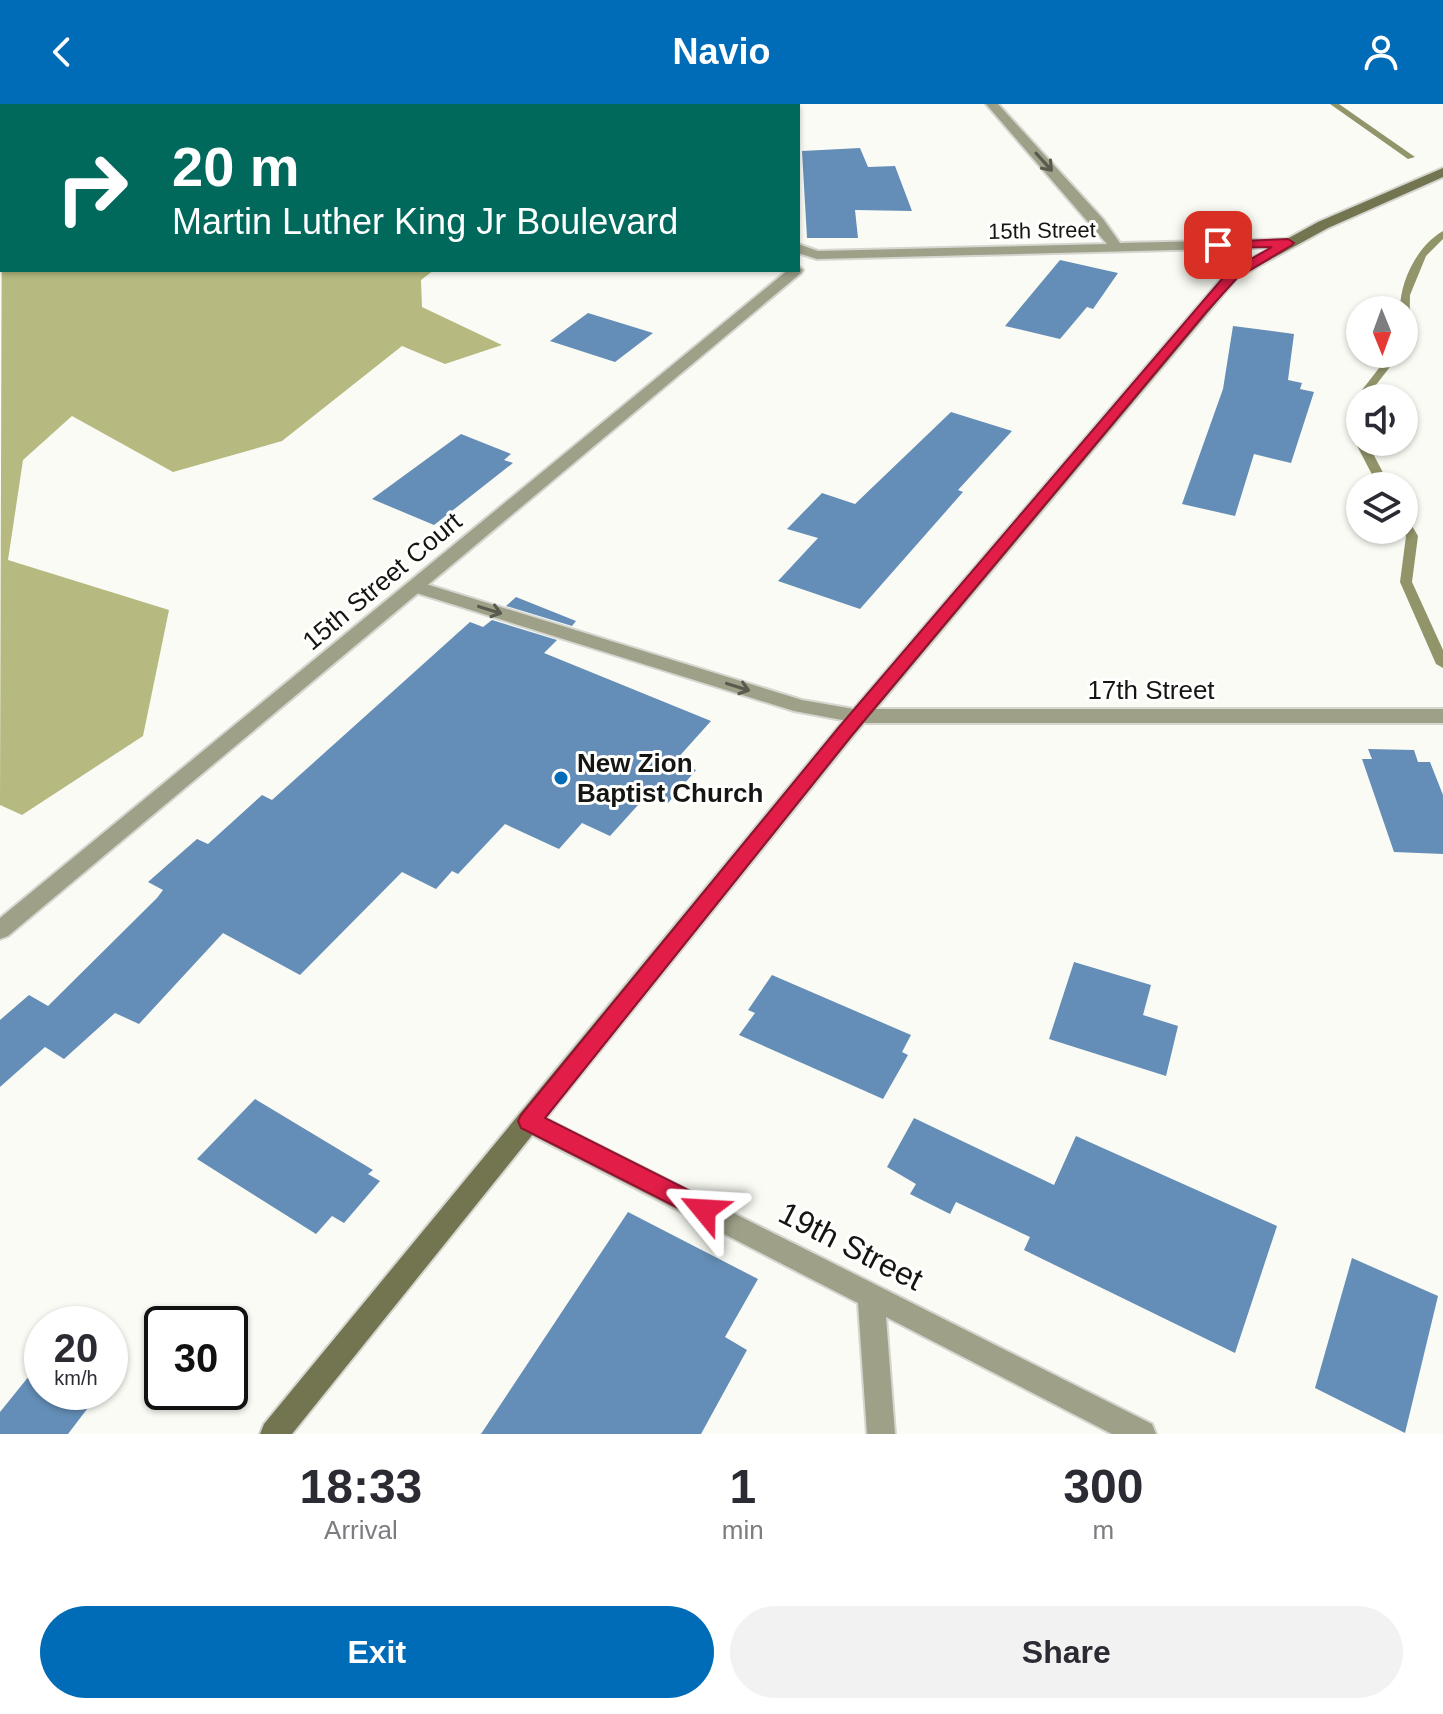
<!DOCTYPE html>
<html lang="en">
<head>
<meta charset="utf-8">
<style>
	:root { --surface:#fff; --page:#f2f2f3; --text:#2b2b33; --muted:#7c7c81; --accent:#006bb6 }
	body { margin:0; font-family:Arial,sans-serif; background:var(--page); color:var(--text); height:100vh; display:flex; flex-direction:column; font-size:30px; white-space:nowrap }
	* { box-sizing:border-box; margin:0 }
	p { font-size:26px; color:var(--muted) }
	.icon { flex:none; width:44px; height:44px; fill:none; stroke:currentColor; stroke-width:2; stroke-linecap:round; stroke-linejoin:round }
	.map { position:relative; height:1330px; overflow:hidden }
	.details { display:flex; flex-direction:column; background:var(--surface); flex:1 }
	.details>* { flex:none }
	.guide { position:absolute; left:0px; top:0px; width:800px; height:168px; box-shadow:0 2px 6px #0004; background:#00695c; color:#fff; overflow:hidden }
	.needle { width:52px; rotate:179deg }
	.buttons { position:absolute; left:1346px; top:192px; display:grid; gap:16px }
	.buttons a { display:grid; place-items:center; width:72px; height:72px; border-radius:50%; background:var(--surface); box-shadow:0 2px 6px #0004; font-size:40px }
	.speed { position:absolute; left:24px; top:1202px; display:flex; gap:16px; font-size:40px; font-weight:700; text-align:center }
	.speed>* { display:grid; place-content:center; width:104px; height:104px; border-radius:50%; background:var(--surface); box-shadow:0 2px 6px #0004; line-height:1 }
	.speed small { font-size:20px; font-weight:400 }
	.speed .limit { border:4px solid #111; border-radius:12px; background:#fff; color:#111 }
	.pin { position:absolute; display:grid; place-items:center; width:68px; height:68px; color:#fff; margin:-34px; border-radius:16px; box-shadow:0 4px 12px #0006 }
	.me { position:absolute; width:88px; margin:-44px; rotate:297deg; stroke-linejoin:round; filter:drop-shadow(0 0 6px #0008) }
	.turn { display:flex; align-items:center; gap:28px; height:168px; padding:0 40px; font-size:36px }
	.turn .icon { width:104px; height:104px; stroke-width:2.5 }
	.turn b { display:block; font-size:56px; line-height:68px }
	.eta { display:flex; justify-content:space-evenly; align-items:center; height:136px; text-align:center }
	.eta b { font-size:48px; font-weight:600; line-height:56px }
	.action { display:flex; gap:16px; margin-top:auto; padding:16px 40px }
	.action a { flex:1; height:92px; border-radius:48px; background:var(--accent); color:#fff; font-size:32px; font-weight:600; line-height:92px; text-align:center }
	.action a+a { background:var(--page); color:var(--text) }
	header { display:flex; justify-content:space-between; align-items:center; height:104px; padding:0 40px; background:var(--accent); color:#fff; font-size:36px; font-weight:600 }
	.map>svg:first-child { display:block }
	.forest { fill:#b6ba80 }
	.lines { fill:none; stroke-linecap:round; stroke-linejoin:round }
	.stream { fill:#92946a; fill-rule:evenodd }
	.building { fill:#648eb7 }
	.lane-casing { stroke:#d5d6d0; stroke-width:4 }
	.street-casing { stroke:#d5d6d0; stroke-width:4 }
	.secondary-casing { stroke:#d5d6d0; stroke-width:4 }
	.lane { fill:#9ea088; fill-rule:evenodd }
	.street { fill:#9ea088; fill-rule:evenodd }
	.secondary { fill:#737551; fill-rule:evenodd }
	.oneway { stroke:#5a5a4e }
	.route { fill:#e11d48; stroke:#92132f; stroke-width:2 }
	.poi-dot { fill:#006bb6; stroke:#fffffe; stroke-width:3 }
	.labels { text-anchor:middle; stroke-width:6; stroke-linejoin:round; paint-order:stroke }
	.far-street-label { font-size:22px; fill:#151513; stroke:#fffffe }
	.street-label { font-size:26px; fill:#151513; stroke:#fffffe }
	.poi-label { font-size:26px; font-weight:bold; fill:#151513; stroke:#fffffe; text-anchor:start }
	.near-street-label { font-size:32px; fill:#151513; stroke:#fffffe }
</style>
</head>
<body>
<header><svg class="icon" aria-label="back" viewBox="0 0 24 24"><path d="M15 5l-7 7 7 7"/></svg>Navio<svg class="icon" aria-label="person" viewBox="0 0 24 24"><circle cx="12" cy="8" r="4"/><path d="M4 21q1-7 8-7t8 7"/></svg></header>
<div class="map">
<svg width="1443" height="1330" viewBox="0 0 1443 1330">
	<rect width="100%" height="100%" fill="#fafbf4"/>
	<polygon class="forest" points="2,44 2,166 434,166 421,176 422,203 502,241 445,260 402,242 282,337 173,368 72,312 23,356 8,456 169,506 143,632 22,711 0,701"/>
	<g class="lines">
		<g class="stream">
			<polygon points="1330,0 1339,0 1415,53 1408,55"/>
			<path d="M1443,127V135L1426,152L1410,191L1409,238L1404,241V206H1400C1400,177 1417,142 1443,127Z"/>
			<polygon points="1390,250 1400,250 1372,286 1370,294 1360,294 1362,286"/>
			<polygon points="1360,316 1360,338 1367,338 1390,382 1378,382 1354,336 1355,319"/>
			<polygon points="1404,414 1408,415 1418,432 1412,478 1443,546 1443,564 1436,560 1400,478 1406,432 1403,426"/>
		</g>
	</g>
	<g class="building">
		<polygon points="860,44 868,63 895,62 912,107 855,106 858,134 807,134 802,47"/>
		<polygon points="1060,156 1118,169 1093,205 1087,203 1060,235 1005,222"/>
		<polygon points="588,209 653,229 615,258 550,237"/>
		<polygon points="1233,222 1294,230 1288,276 1302,279 1300,285 1314,288 1291,359 1254,350 1235,412 1182,400 1223,285"/>
		<polygon points="951,308 1012,327 958,386 963,388 860,505 778,477 818,434 787,425 822,389 855,400"/>
		<polygon points="461,330 511,350 504,356 513,359 434,421 372,395"/>
		<polygon points="516,493 576,517 572,522 506,502"/>
		<polygon points="492,516 557,536 544,549 711,617 675,657 696,666 668,699 648,690 610,732 582,719 559,745 505,720 458,770 452,767 436,785 402,768 300,871 223,829 139,920 115,909 64,955 45,943 0,983 0,916 29,891 48,902 157,794 163,786 148,778 197,735 208,740 262,691 272,696 470,518 483,523"/>
		<polygon points="1368,645 1414,646 1418,658 1430,658 1443,691 1443,750 1394,748 1362,655 1372,655"/>
		<polygon points="1074,858 1151,881 1143,911 1178,922 1166,972 1049,935"/>
		<polygon points="772,871 911,931 902,948 908,951 883,995 739,931 755,909 748,906"/>
		<polygon points="255,995 373,1066 368,1070 380,1077 344,1119 332,1112 316,1130 197,1055"/>
		<polygon points="914,1014 1054,1081 1076,1032 1277,1122 1235,1249 1024,1146 1030,1133 956,1098 950,1110 910,1090 916,1080 887,1063"/>
		<polygon points="628,1108 758,1175 725,1233 747,1246 701,1330 481,1330"/>
		<polygon points="1352,1154 1438,1192 1405,1329 1315,1284"/>
		<polygon points="42,1256 42,1288 100,1288 68,1330 0,1330 0,1308"/>
	</g>
	<g class="lines">
		<g class="lane-casing">
			<polygon id="lane" points="416,477 802,596 865,607 868,612 858,619 794,607 410,487 407,483"/>
		</g>
		<g class="street-casing">
			<g id="street">
				<polygon points="720,0 732,0 733,2 721,2"/>
				<polygon points="986,0 998,0 1103,115 1120,139 1288,135 1295,139 1288,143 817,155 798,149 798,140 818,147 1107,140"/>
				<polygon points="798,162 803,166 801,169 8,832 0,835 0,814 788,166 798,166"/>
				<polygon points="858,605 1443,605 1443,619 858,619 848,612"/>
				<polygon points="529,1006 1152,1320 1156,1330 1112,1330 886,1213 895,1330 867,1330 858,1199 520,1025 517,1017 520,1009"/>
			</g>
		</g>
		<g class="secondary-casing">
			<polygon id="secondary" points="1443,64 1443,73 1328,124 1237,174 853,632 292,1330 260,1330 264,1320 839,622 1227,168 1318,118"/>
		</g>
		<use href="#lane" class="lane"/>
		<use href="#street" class="street"/>
		<use href="#secondary" class="secondary"/>
	</g>
	<defs><path id="oneway-shaft" d="M-6 0H5M1.5-3L5.5 0L1.5 3" fill="none" stroke-width="1.6" stroke-linecap="round" stroke-linejoin="round" transform="scale(2)"/></defs>
	<g class="oneway">
		<use href="#oneway-shaft" transform="translate(1044 58) rotate(48)"/>
		<use href="#oneway-shaft" transform="translate(490 506) rotate(17)"/>
		<use href="#oneway-shaft" transform="translate(738 583) rotate(17)"/>
	</g>
	<polygon class="route" points="1288,135 1294,139 1292,141 1237,174 1207,207 852,631 545,1014 712,1098 715,1106 712,1113 704,1116 696,1113 521,1024 518,1017 521,1011 840,622 1228,168 1272,143 1218,144 1214,143 1214,138"/>
	<circle class="poi-dot" cx="561" cy="674" r="8"/>
	<g class="labels">
		<g class="far-street-label">
			<text transform="translate(1042 126) rotate(-1)" y="8">15th Street</text>
		</g>
		<g class="street-label">
			<text transform="translate(382 477) rotate(-40)" y="9">15th Street Court</text>
			<text x="1151" y="595">17th Street</text>
		</g>
		<g class="poi-label">
			<text x="577" y="668">New Zion<tspan x="577" dy="30">Baptist Church</tspan></text>
		</g>
		<g class="near-street-label">
			<text transform="translate(851 1142) rotate(27)" y="11">19th Street</text>
		</g>
	</g>
</svg>
<div class="buttons">
<a><svg class="needle" viewBox="-14 -14 28 28"><path d="M0-13l5 13h-10z" fill="#e53935"/><path d="M0 13l5-13h-10z" fill="#7c7c81"/></svg></a>
<a><svg class="icon" aria-label="sound" viewBox="0 0 24 24"><path d="M4 9h4l5-4v14l-5-4H4zM17 9q2 3 0 6"/></svg></a>
<a><svg class="icon" aria-label="layers" viewBox="0 0 24 24"><path d="M12 4l9 5-9 5-9-5zM3 14l9 5 9-5"/></svg></a>
</div>
<div class="speed"><div>20<small>km/h</small></div><div class="limit">30</div></div>
<div class="pin" style="left:1218px;top:141px;background:#d93025"><svg class="icon" aria-label="arrive" viewBox="0 0 24 24"><path d="M6 21V4h12l-3 4 3 4H6"/></svg></div>
<svg class="me" style="left:704px;top:1106px" viewBox="-20 -20 40 40"><path d="M0-17L14 15 0 8-14 15z" fill="#e11d48" stroke="#fff" stroke-width="4"/></svg>
<div class="guide">
<div class="turn"><svg class="icon" aria-label="right" viewBox="0 0 24 24"><path d="M7 20v-9h11M14 6l5 5-5 5"/></svg><div><b>20 m</b>Martin Luther King Jr Boulevard</div></div>
</div>
</div>
<section class="details">
<div class="eta">
<div><b>18:33</b><p>Arrival</p></div>
<div><b>1</b><p>min</p></div>
<div><b>300</b><p>m</p></div>
</div>
<div class="action"><a>Exit</a><a>Share</a></div>
</section>
</body>
</html>
